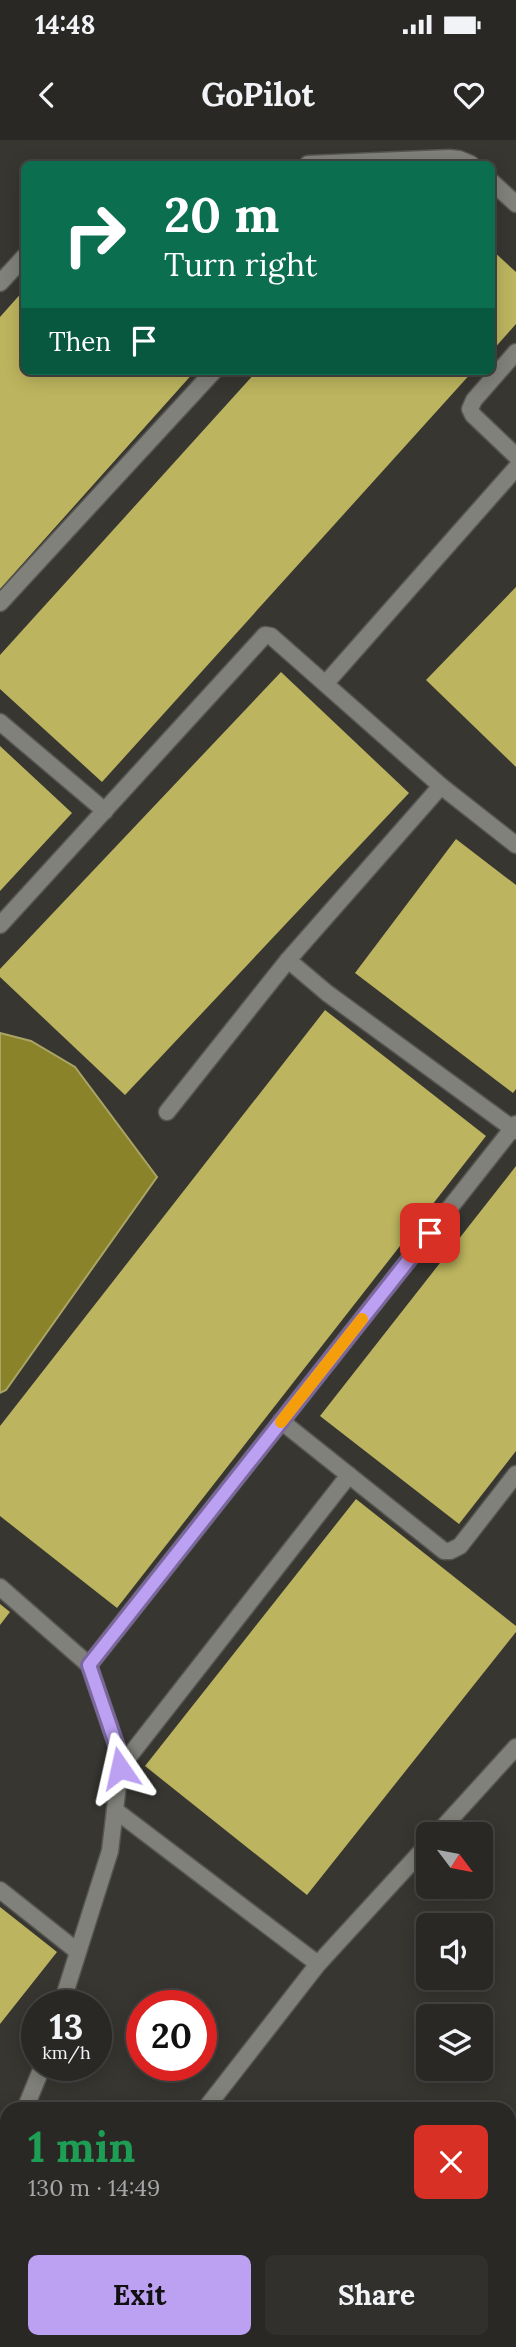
<!DOCTYPE html>
<html lang="en">
<head>
<meta charset="utf-8">
<style>
	:root { --surface:#292825; --page:#31302d; --text:#f1f3f6; --muted:#a5a6a7; --line:#454442; --accent:#bca0f2 }
	body { margin:0; font-family:Lora,serif; background:var(--page); color:var(--text); height:100vh; display:flex; flex-direction:column; font-size:26px; white-space:nowrap }
	* { box-sizing:border-box; margin:0 }
	p { font-size:23px; color:var(--muted) }
	.icon { flex:none; width:38px; height:38px; fill:none; stroke:currentColor; stroke-width:2; stroke-linecap:round; stroke-linejoin:round }
	.map { position:relative; flex:1; overflow:hidden }
	.side { position:absolute; left:0px; top:1962px; width:516px; height:247px; display:flex; flex-direction:column; background:var(--surface); border-radius:21px 21px 0 0; box-shadow:0 4px 18px #0003,0 0 0 2px var(--line) }
	.side>* { flex:none }
	.guide { position:absolute; left:21px; top:21px; width:474px; height:214px; border-radius:10px; box-shadow:0 4px 18px #0003,0 0 0 2px var(--line); background:#0b6e4f; color:#fff; overflow:hidden }
	.needle { width:46px; rotate:122deg }
	.controls { position:absolute; left:416px; top:1682px; display:grid; gap:14px }
	.controls a { display:grid; place-items:center; width:77px; height:77px; border-radius:10px; background:var(--surface); box-shadow:0 4px 18px #0003,0 0 0 2px var(--line); font-size:35px }
	.speed { position:absolute; left:21px; top:1850px; display:flex; gap:14px; font-size:35px; font-weight:700; text-align:center }
	.speed>* { display:grid; place-content:center; width:91px; height:91px; border-radius:50%; background:var(--surface); box-shadow:0 4px 18px #0003,0 0 0 2px var(--line); line-height:1 }
	.speed small { font-size:18px; font-weight:400 }
	.speed .limit { border:10px solid #d22; background:#fff; color:#111 }
	.pin { position:absolute; display:grid; place-items:center; width:60px; height:60px; color:#fff; margin:-30px; border-radius:14px; box-shadow:0 4px 10px #0006 }
	.me { position:absolute; width:77px; margin:-38px; rotate:349deg; stroke-linejoin:round; filter:drop-shadow(0 0 5px #0008) }
	.turn { display:flex; align-items:center; gap:24px; height:147px; padding:0 28px; font-size:32px }
	.turn .icon { width:91px; height:91px; stroke-width:2.5 }
	.turn b { display:block; font-size:49px; line-height:60px }
	.then { display:flex; align-items:center; height:66px; padding:0 28px; background:#0003; gap:14px; font-size:26px }
	.round { display:grid; place-items:center; flex:none; width:74px; height:74px; border-radius:10px; background:var(--page) }
	.overview { display:flex; align-items:center; justify-content:space-between; height:119px; padding:0 28px }
	h1 { font-size:42px; font-weight:700; line-height:52px; color:#1e9e55 }
	.action { display:flex; gap:14px; margin-top:auto; padding:14px 28px }
	.action a { flex:1; height:80px; border-radius:10px; background:var(--accent); color:#111; font-size:28px; font-weight:700; line-height:80px; text-align:center }
	.action a+a { background:var(--page); color:var(--text) }
	.status { display:flex; justify-content:space-between; align-items:center; height:49px; padding:0 35px; background:var(--surface); direction:ltr }
	.status svg { height:19px; fill:currentColor }
	header { display:flex; justify-content:space-between; align-items:center; height:91px; padding:0 28px; background:var(--surface); font-size:32px; font-weight:700 }
	.map>svg:first-child { display:block }
	.water { fill:#8b8329; stroke:#aaa565; stroke-width:2 }
	.building { fill:#bcb45e }
	.lines { fill:none; stroke-linecap:round; stroke-linejoin:round }
	.lane-casing { stroke:#565551; stroke-width:19 }
	.secondary-casing { stroke:#565551; stroke-width:21 }
	.path { stroke:#979692; stroke-width:4.5; stroke-dasharray:2 5; stroke-linecap:butt }
	.lane { stroke:#81817b; stroke-width:16 }
	.secondary { stroke:#81817b; stroke-width:18 }
	.route-casing { stroke:#7a689d; stroke-width:18 }
	.route { stroke:#bca0f2; stroke-width:12 }
	.slow { stroke:#f59e0b; stroke-width:12 }
</style>
</head>
<body>
<div class="status"><b>14:48</b><svg viewBox="0 0 49 12"><path d="M0 12V9h3v3zM5 12V6h3v6zM10 12V3h3v9zM15 12V0h3v12zM26 1h20v11H26zM47 4h2v5h-2z"/></svg></div>
<header><svg class="icon" aria-label="back" viewBox="0 0 24 24"><path d="M15 5l-7 7 7 7"/></svg>GoPilot<svg class="icon" aria-label="heart" viewBox="0 0 24 24"><path d="M12 20l-8-8c-3-5 5-10 8-4 3-6 11-1 8 4z"/></svg></header>
<div class="map">
<svg width="516" height="2207" viewBox="0 0 516 2207">
	<rect width="100%" height="100%" fill="#373631"/>
	<polygon class="water" points="0,893 31,901 75,927 157,1037 6,1250 0,1253"/>
	<g class="building">
		<polygon points="492,110 516,132 516,184 492,211"/>
		<polygon points="24,150 24,231 195,231 0,449 0,177"/>
		<polygon points="257,231 473,231 102,642 0,549 0,515"/>
		<polygon points="516,447 516,627 426,540"/>
		<polygon points="281,532 409,653 125,955 0,837 0,829"/>
		<polygon points="0,606 72,673 0,751"/>
		<polygon points="456,699 516,745 516,949 513,953 355,833"/>
		<polygon points="325,870 486,996 117,1468 0,1376 0,1286"/>
		<polygon points="516,1026 516,1311 459,1384 320,1276"/>
		<polygon points="356,1359 516,1486 516,1492 307,1755 145,1626"/>
		<polygon points="0,1464 10,1472 0,1485"/>
		<polygon points="0,1767 57,1812 0,1884"/>
	</g>
	<g class="lines">
		<g class="lane-casing">
			<g id="lane">
				<polyline points="308,24 449,18 459,19 471,24"/>
				<polyline points="492,42 516,64"/>
				<polyline points="0,143 24,117"/>
				<polyline points="516,212 474,260 470,269 473,275 516,316"/>
				<polyline points="0,463 214,231"/>
				<polyline points="326,543 516,328"/>
				<polyline points="0,582 105,671"/>
				<polyline points="0,785 265,495 271,496 441,646 516,705"/>
				<polyline points="288,820 327,853 516,991"/>
				<polyline points="167,972 288,820 441,646"/>
				<polyline points="281,1281 444,1411 450,1411 460,1406 516,1334"/>
				<polyline points="0,1447 89,1525 118,1610 120,1628 110,1711 61,1866"/>
				<polyline points="89,1525 516,984"/>
				<polyline points="120,1628 349,1335"/>
				<polyline points="115,1670 318,1824 429,1703"/>
				<polyline points="437,1694 516,1607"/>
				<polyline points="0,1750 77,1811"/>
				<polyline points="209,1964 318,1824"/>
				<polyline points="25,1969 43,1925"/>
				<polyline points="0,1995 7,1995"/>
				<polyline points="48,2202 50,2207"/>
			</g>
		</g>
		<g class="secondary-casing">
			<g id="secondary">
				<polyline points="0,2163 7,2165"/>
				<polyline points="273,2202 317,2207"/>
			</g>
		</g>
		<g class="path">
			<polyline points="0,2090 7,2092"/>
			<polyline points="509,2191 516,2192"/>
		</g>
		<use href="#lane" class="lane"/>
		<use href="#secondary" class="secondary"/>
	</g>
	<g class="lines">
		<g class="route-casing">
			<polyline id="route" points="120,1628 118,1610 89,1525 430,1093"/>
		</g>
		<use href="#route" class="route"/>
		<polyline class="slow" points="281,1282 362,1179"/>
	</g>
</svg>
<div class="controls">
<a><svg class="needle" viewBox="-14 -14 28 28"><path d="M0-13l5 13h-10z" fill="#e53935"/><path d="M0 13l5-13h-10z" fill="#a5a6a7"/></svg></a>
<a><svg class="icon" aria-label="sound" viewBox="0 0 24 24"><path d="M4 9h4l5-4v14l-5-4H4zM17 9q2 3 0 6"/></svg></a>
<a><svg class="icon" aria-label="layers" viewBox="0 0 24 24"><path d="M12 4l9 5-9 5-9-5zM3 14l9 5 9-5"/></svg></a>
</div>
<div class="speed"><div>13<small>km/h</small></div><div class="limit">20</div></div>
<div class="pin" style="left:430px;top:1093px;background:#d93025"><svg class="icon" aria-label="arrive" viewBox="0 0 24 24"><path d="M6 21V4h12l-3 4 3 4H6"/></svg></div>
<svg class="me" style="left:120px;top:1628px" viewBox="-20 -20 40 40"><path d="M0-17L14 15 0 8-14 15z" fill="#bca0f2" stroke="#fff" stroke-width="4"/></svg>
<div class="guide">
<div class="turn"><svg class="icon" aria-label="right" viewBox="0 0 24 24"><path d="M7 20v-9h11M14 6l5 5-5 5"/></svg><div><b>20 m</b>Turn right</div></div>
<div class="then">Then<svg class="icon" aria-label="arrive" viewBox="0 0 24 24"><path d="M6 21V4h12l-3 4 3 4H6"/></svg></div>
</div>
<section class="side">
<div class="overview"><div><h1>1 min</h1><p>130 m · 14:49</p></div><a class="round" style="background:#d93025;color:#fff"><svg class="icon" aria-label="close" viewBox="0 0 24 24"><path d="M6 6l12 12M18 6L6 18"/></svg></a></div>
<div class="action"><a>Exit</a><a>Share</a></div>
</section>
</div>
</body>
</html>
